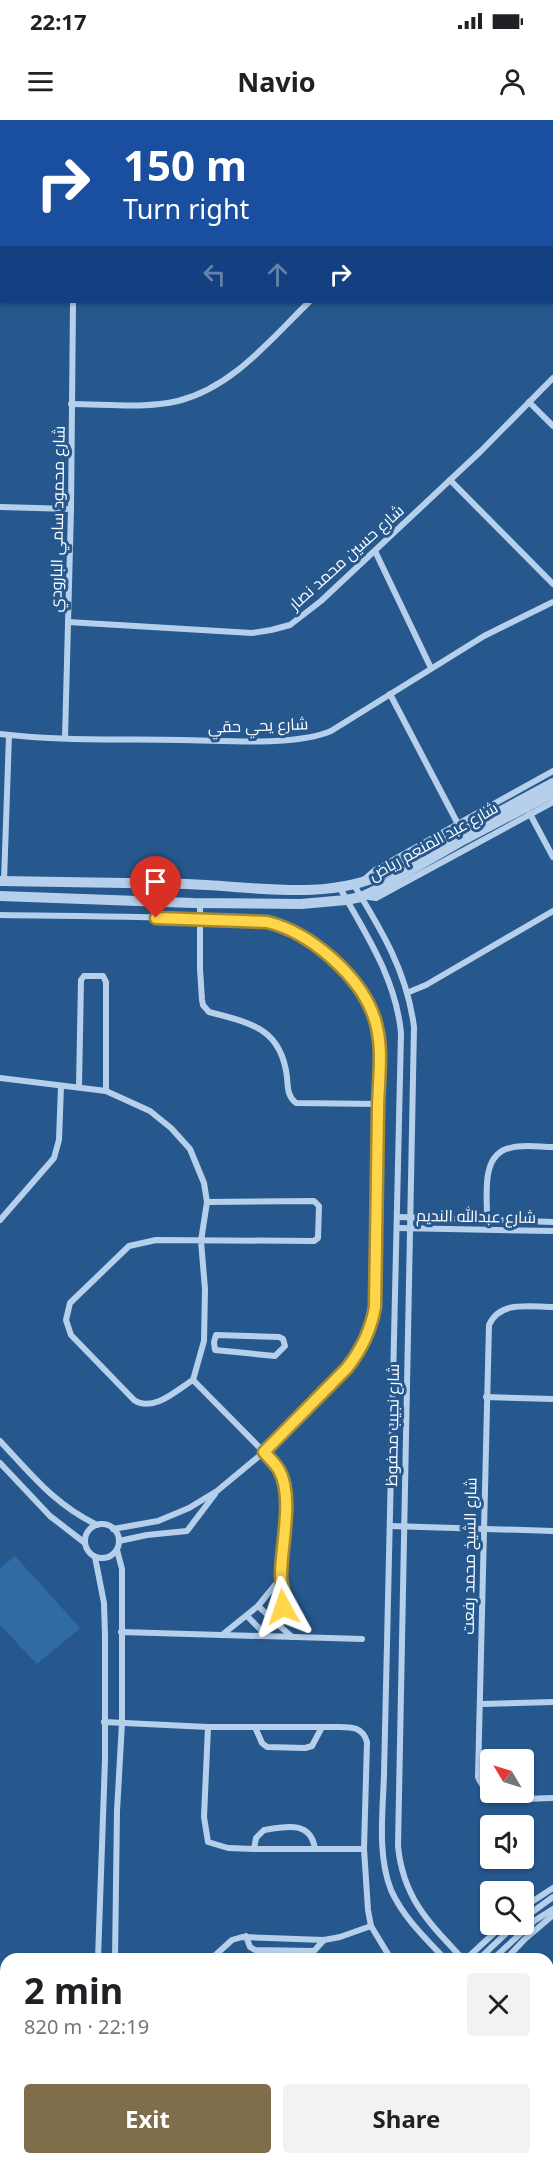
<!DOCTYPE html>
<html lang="en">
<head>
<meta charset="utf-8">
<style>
	:root { --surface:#fff; --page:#f2f2f2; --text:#202124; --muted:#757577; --accent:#7f6d4b }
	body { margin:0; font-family:"Noto Sans",Cairo,sans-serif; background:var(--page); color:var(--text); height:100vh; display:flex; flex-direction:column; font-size:22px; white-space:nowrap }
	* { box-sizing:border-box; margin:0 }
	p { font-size:20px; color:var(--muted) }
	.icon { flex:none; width:33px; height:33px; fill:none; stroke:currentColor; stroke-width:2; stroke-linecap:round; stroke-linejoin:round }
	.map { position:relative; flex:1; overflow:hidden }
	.drawer { position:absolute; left:0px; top:1833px; width:554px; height:212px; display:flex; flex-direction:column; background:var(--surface); border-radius:18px 18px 0 0; box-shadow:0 2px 4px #0004 }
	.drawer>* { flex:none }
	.guide { position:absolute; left:0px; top:0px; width:554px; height:183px; box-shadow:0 2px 4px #0004; background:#1a4fa0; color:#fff; overflow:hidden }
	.needle { width:39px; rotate:308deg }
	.tools { position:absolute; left:480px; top:1629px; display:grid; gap:12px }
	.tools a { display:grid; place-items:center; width:54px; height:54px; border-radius:6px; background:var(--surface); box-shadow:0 2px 4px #0004; font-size:30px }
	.pin { position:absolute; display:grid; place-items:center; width:51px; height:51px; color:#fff; margin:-62px -26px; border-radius:50% 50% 50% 0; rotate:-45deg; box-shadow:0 0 6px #0007 }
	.pin .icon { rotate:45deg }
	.me { position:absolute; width:66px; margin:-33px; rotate:355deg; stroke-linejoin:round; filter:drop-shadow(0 0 4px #0008) }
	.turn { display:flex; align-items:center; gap:21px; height:126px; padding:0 24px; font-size:27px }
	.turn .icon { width:78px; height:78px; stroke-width:2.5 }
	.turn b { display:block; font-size:42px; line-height:51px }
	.lanes { display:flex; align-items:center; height:57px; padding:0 24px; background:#0003; justify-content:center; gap:30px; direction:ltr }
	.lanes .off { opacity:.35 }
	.round { display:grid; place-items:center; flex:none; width:63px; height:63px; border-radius:6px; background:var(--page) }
	.headline { display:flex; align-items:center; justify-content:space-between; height:102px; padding:0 24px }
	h1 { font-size:36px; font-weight:700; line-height:45px }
	.action { display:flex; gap:12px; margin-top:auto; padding:12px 24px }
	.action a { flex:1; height:69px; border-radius:6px; background:var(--accent); color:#fff; font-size:24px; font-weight:700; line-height:69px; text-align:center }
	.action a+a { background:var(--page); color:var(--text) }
	.status { display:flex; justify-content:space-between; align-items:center; height:42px; padding:0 30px; background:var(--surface); direction:ltr }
	.status svg { height:16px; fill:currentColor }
	header { display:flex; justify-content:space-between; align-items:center; height:78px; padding:0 24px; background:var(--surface); font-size:27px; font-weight:700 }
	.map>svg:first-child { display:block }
	.green { fill:#306ba5 }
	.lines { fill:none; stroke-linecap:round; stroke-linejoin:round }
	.minor { stroke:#b6d0eb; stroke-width:6 }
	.tertiary { stroke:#b6d0eb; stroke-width:10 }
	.route-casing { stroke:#a68a30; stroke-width:15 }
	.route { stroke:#ffd54a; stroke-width:10 }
	.labels { text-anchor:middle; stroke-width:6; stroke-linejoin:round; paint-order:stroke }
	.street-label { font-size:16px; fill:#fff; stroke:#26588e }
</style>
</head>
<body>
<div class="status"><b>22:17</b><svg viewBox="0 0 49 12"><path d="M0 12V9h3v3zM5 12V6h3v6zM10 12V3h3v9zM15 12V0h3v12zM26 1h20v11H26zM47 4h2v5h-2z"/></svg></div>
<header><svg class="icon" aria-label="menu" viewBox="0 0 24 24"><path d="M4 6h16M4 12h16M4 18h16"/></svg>Navio<svg class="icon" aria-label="person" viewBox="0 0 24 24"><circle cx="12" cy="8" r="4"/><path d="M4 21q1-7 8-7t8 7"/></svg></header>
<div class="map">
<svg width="553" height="2044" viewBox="0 0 553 2044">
	<rect width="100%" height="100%" fill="#26588e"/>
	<polygon class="green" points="15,1436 80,1508 37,1544 0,1505 0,1448"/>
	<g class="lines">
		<g class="minor">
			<polyline points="154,2 155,0"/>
			<polyline points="218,2 219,0"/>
			<polyline points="383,2 383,0"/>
			<polyline points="529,282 553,306"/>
			<path d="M71,284C106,284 144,289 178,281C233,267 270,220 309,182"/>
			<polyline points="450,360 553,464"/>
			<polyline points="0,387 71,389"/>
			<polyline points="375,431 431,548"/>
			<polyline points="68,502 252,513 271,510 290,505 321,481 481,331 553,258"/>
			<polyline points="390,574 459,706"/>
			<path d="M0,614C59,621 120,619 180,620C222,620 293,627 331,611L484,516L553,482"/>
			<polyline points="65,618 71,389 73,182"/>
			<polyline points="530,694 553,737"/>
			<polyline points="366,758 375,750 553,651"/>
			<polyline points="4,761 9,615"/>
			<path d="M354,765C382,811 407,852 414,907L398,1726C403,1778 429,1803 463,1839"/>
			<path d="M340,768C366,814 396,859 401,913L384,1654C383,1691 377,1735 391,1770C403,1797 425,1818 445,1839"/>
			<polyline points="362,776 376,778 553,682"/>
			<path d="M200,783V849L202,880L203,885L209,892C251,903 281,908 287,957C288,967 287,976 296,983L378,984"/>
			<path d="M0,795C71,796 143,796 214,799C235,801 262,798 282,806C320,821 371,868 378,909C382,940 378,970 377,1000C377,1063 376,1125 375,1187C371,1210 362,1229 347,1248L264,1332L217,1371L189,1388L158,1401L113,1409"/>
			<polyline points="409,872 426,865 553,791"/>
			<path d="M0,958L106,971L150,991L171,1008L190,1029L204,1063L207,1082L201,1121L205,1169L204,1221L193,1260C177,1270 153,1293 134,1280L71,1215L66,1200L70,1183L129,1126L156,1120L314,1121L318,1118L319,1086L314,1081L207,1082"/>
			<polyline points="79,967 81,860 84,856 103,856 106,862 106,971"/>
			<polyline points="398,1097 553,1102"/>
			<polyline points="0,1100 54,1038 59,1020 61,966"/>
			<path d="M487,1103C488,1079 479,1035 510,1028C523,1024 539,1027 553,1027"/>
			<polyline points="398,1108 553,1111"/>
			<path d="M553,1187C530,1187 500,1180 489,1205L478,1657C489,1686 528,1678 553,1678"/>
			<polygon points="216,1215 279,1217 283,1219 285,1226 275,1236 215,1230 214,1222"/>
			<polyline points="193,1260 264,1332 279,1350 284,1362 285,1386 280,1459 258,1486 222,1515"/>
			<polyline points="486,1277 553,1279"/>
			<path d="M0,1321C32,1355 54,1384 97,1405"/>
			<polyline points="0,1343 50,1396 85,1423"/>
			<circle cx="102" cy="1421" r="17"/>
			<polyline points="390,1406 553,1411"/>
			<polyline points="119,1421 147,1415 187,1411 215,1374"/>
			<polyline points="95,1437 104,1483 105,1516 105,1640 98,1839"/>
			<polyline points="258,1486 292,1517"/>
			<polyline points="247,1496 262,1511"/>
			<polyline points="121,1512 362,1519"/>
			<path d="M260,1516C263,1509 269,1506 274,1501C286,1489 286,1474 280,1459"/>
			<polyline points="480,1584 553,1582"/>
			<path d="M104,1602L208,1607H336C351,1607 362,1606 367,1622L364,1729L368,1790L371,1806L391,1839"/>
			<polyline points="208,1607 204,1697 208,1722 228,1728 254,1729 364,1729"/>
			<polyline points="255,1607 262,1623 267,1627 305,1628 312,1626 322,1607"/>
			<path d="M254,1729L256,1718L264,1710C287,1706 311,1701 315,1729"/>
			<polyline points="524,1787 553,1768"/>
			<polyline points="524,1798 553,1777"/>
			<polyline points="246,1816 250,1827 255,1830 314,1831 324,1820"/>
			<polyline points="115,1839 117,1691 122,1603 122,1449 117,1430"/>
			<polyline points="211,1839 232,1820 242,1817 324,1820 340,1817 371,1806"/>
			<polyline points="466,1839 504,1804"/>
			<polyline points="479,1839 516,1804"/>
			<polyline points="493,1839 534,1801 553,1789"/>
			<polyline points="506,1839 525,1819 553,1795"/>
			<polyline points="0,1971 6,1970"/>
			<polyline points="0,1987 6,1987"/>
			<polyline points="509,2044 510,2038"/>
			<polyline points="522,2044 522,2038"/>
		</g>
		<g class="tertiary">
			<path d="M0,761C62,762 125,763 187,764C253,766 325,782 386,753L553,663"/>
			<polyline points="0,776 193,783 301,784 346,780 361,777 378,769 465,719 553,673"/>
			<polyline points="548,2018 553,2017"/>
			<polyline points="400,2044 433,2038"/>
		</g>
	</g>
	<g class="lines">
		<g class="route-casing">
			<path id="route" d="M156,798L267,802C310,812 362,857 375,900C384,929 378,961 378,991C377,1056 376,1122 375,1187C371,1210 362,1229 347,1248L264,1332C269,1338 275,1343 279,1350C294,1376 281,1426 281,1455C281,1466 286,1475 283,1487"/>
		</g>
		<use href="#route" class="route"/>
	</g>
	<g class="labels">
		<g class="street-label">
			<text transform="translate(57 399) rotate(-89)" y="6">شارع محمود سامي البارودي</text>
			<text transform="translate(346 437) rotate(-42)" y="6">شارع حسين محمد نصار</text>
			<text transform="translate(258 605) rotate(-2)" y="6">شارع يحي حقي</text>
			<text transform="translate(433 721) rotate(-29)" y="6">شارع عبد المنعم رياض</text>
			<text transform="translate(476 1096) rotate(1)" y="6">شارع عبدالله النديم</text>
			<text transform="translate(392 1305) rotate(-89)" y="6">شارع نجيب محفوظ</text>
			<text transform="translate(469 1436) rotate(-89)" y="6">شارع الشيخ محمد رفعت</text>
		</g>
	</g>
</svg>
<div class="tools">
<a><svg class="needle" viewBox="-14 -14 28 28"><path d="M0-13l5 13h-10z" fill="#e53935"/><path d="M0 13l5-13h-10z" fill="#757577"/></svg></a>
<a><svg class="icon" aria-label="sound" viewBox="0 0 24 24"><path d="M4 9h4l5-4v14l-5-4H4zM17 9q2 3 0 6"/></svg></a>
<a><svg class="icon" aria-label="search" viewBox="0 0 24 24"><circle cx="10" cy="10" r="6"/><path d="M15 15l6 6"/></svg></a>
</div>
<div class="pin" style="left:156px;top:798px;background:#d93025"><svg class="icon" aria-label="arrive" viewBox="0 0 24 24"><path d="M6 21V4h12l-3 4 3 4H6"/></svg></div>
<svg class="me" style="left:283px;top:1487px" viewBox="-20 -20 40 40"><path d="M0-17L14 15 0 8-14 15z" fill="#ffd54a" stroke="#fff" stroke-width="4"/></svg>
<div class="guide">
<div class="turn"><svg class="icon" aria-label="right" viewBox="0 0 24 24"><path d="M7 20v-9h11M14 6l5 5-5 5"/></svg><div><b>150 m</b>Turn right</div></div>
<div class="lanes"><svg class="icon off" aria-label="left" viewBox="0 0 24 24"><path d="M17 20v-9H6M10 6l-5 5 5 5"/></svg><svg class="icon off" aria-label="ahead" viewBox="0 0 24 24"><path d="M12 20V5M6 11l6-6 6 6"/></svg><svg class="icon" aria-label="right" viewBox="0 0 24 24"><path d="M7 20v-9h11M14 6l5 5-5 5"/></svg></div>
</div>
<section class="drawer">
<div class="headline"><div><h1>2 min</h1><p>820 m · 22:19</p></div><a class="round"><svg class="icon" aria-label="close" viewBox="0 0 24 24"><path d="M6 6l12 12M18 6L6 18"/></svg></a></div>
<div class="action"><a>Exit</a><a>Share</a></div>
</section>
</div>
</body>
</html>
